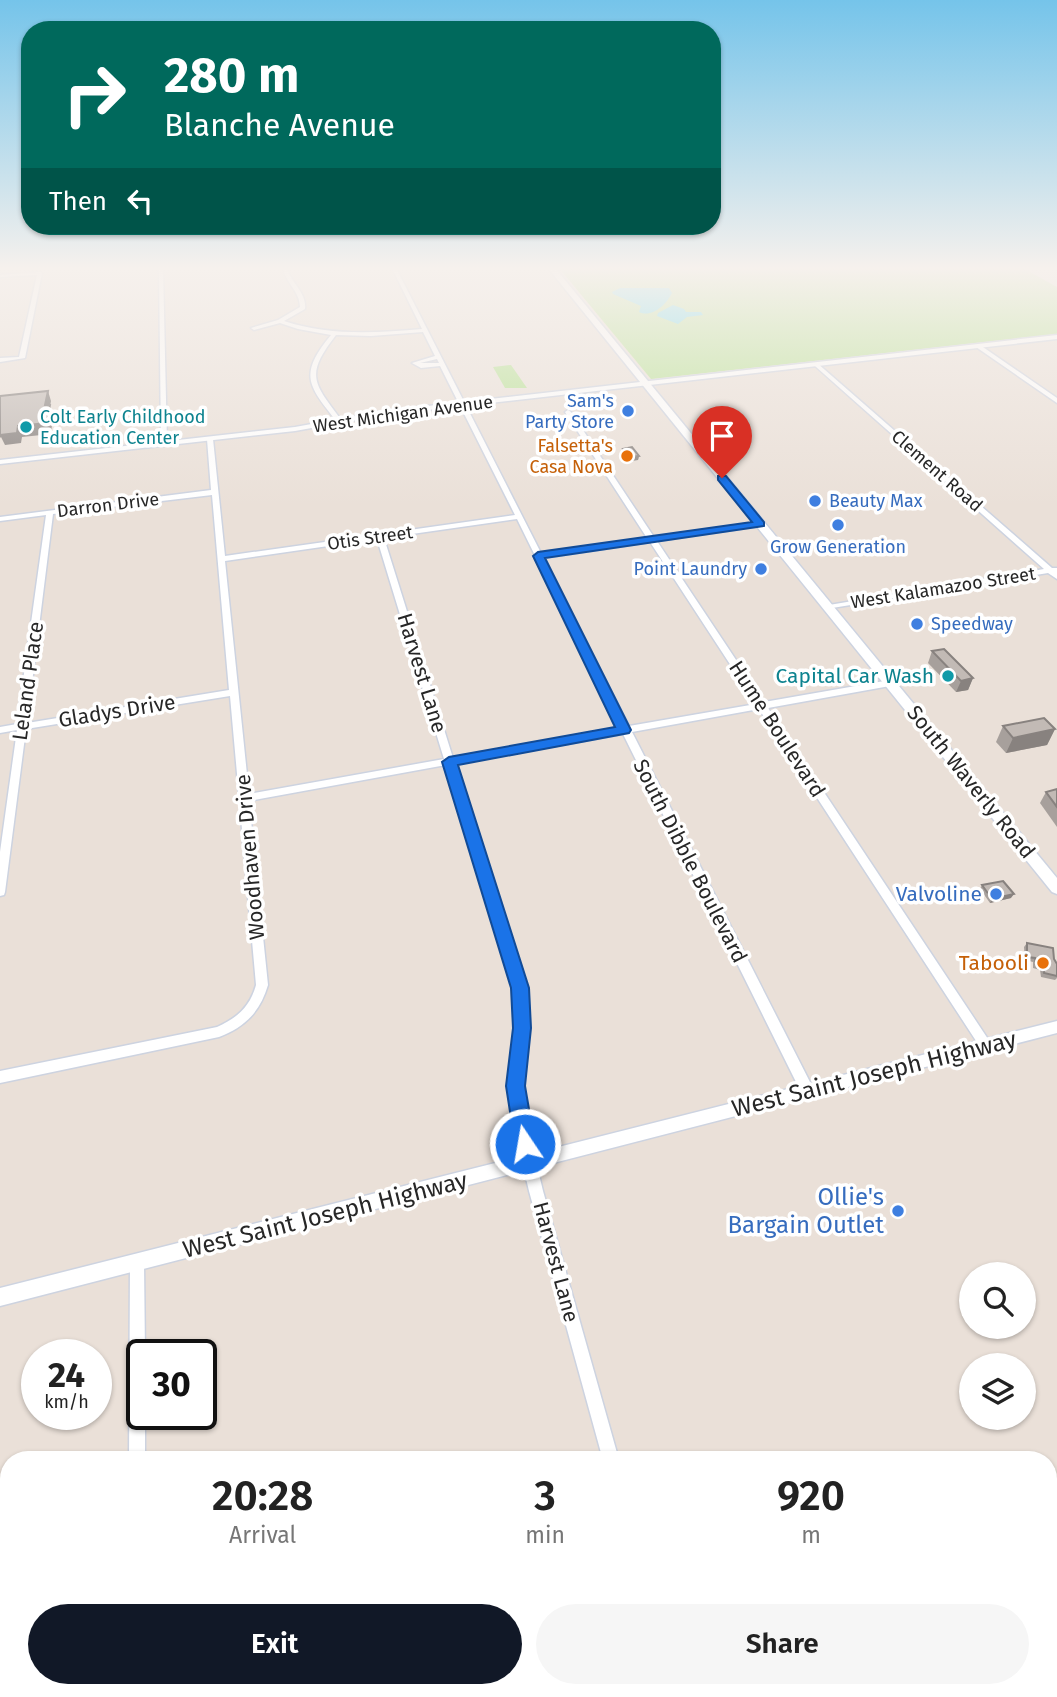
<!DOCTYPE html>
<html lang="en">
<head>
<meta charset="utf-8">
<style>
	:root { --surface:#fff; --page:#f6f6f6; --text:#222; --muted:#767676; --accent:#111827 }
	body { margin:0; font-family:"Fira Sans",sans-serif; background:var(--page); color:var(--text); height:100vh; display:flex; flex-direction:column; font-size:26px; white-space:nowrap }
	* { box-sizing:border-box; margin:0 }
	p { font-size:23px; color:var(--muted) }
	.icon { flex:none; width:38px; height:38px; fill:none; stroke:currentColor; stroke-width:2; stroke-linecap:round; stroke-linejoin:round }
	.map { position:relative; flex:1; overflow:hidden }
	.details { position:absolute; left:0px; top:1451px; width:1057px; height:247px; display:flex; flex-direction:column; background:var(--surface); border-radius:28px 28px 0 0; box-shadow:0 2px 5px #0004 }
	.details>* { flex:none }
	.banner { position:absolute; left:21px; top:21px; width:700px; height:214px; border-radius:28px; box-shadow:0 2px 5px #0004; background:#00695c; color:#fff; overflow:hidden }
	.buttons { position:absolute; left:959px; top:1262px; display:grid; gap:14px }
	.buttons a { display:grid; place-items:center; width:77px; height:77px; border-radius:50%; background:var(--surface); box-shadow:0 2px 5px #0004; font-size:35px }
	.speed { position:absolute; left:21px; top:1339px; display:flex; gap:14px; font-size:35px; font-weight:700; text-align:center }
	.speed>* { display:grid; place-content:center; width:91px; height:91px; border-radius:50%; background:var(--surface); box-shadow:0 2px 5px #0004; line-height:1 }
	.speed small { font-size:18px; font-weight:400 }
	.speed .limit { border:4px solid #111; border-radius:10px; background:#fff; color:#111 }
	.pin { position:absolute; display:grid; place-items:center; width:60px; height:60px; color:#fff; margin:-72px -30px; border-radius:50% 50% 50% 0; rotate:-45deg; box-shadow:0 0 7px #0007 }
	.pin .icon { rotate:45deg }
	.me { position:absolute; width:77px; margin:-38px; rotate:348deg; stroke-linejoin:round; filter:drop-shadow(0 0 5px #0008) }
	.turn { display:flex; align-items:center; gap:24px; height:147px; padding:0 28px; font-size:32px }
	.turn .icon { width:91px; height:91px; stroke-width:2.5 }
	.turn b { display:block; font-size:49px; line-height:60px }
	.then { display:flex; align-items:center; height:66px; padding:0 28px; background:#0003; gap:14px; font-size:26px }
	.eta { display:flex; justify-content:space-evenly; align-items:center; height:119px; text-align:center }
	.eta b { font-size:42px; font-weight:600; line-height:49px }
	.cta { display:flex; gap:14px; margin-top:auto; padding:14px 28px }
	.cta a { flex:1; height:80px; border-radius:42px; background:var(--accent); color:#fff; font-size:28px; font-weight:600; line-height:80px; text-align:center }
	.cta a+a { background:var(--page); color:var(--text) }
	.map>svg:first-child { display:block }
	.green { fill:#b7e193 }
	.water { fill:#69dbee }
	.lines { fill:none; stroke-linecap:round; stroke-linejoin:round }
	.minor-casing { stroke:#cdd3e0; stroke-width:3 }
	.tertiary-casing { stroke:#cdd3e0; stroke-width:3 }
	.secondary-casing { stroke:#cdd3e0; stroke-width:3 }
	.minor { fill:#fff; fill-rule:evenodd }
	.tertiary { fill:#fff; fill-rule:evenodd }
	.secondary { fill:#fff; fill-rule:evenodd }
	.wall { fill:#a7a09c }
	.shaded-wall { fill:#88827f }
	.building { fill:#c2bab5; stroke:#88827f; stroke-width:2 }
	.route { fill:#1a73e8; stroke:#114b97; stroke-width:2 }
	.shop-dot { fill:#3f7fe0; stroke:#fff; stroke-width:2.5 }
	.culture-dot { fill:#0f9aa8; stroke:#fff; stroke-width:2.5 }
	.food-dot { fill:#e8710a; stroke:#fff; stroke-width:2.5 }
	.labels { text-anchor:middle; stroke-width:7; stroke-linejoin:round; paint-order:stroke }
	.far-shop-label { font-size:18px; fill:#366cbe; stroke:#fff; text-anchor:end }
	.far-street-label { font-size:18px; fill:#272727; stroke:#fff }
	.far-culture-label { font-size:18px; fill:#0d838f; stroke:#fff; text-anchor:start }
	.far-food-label { font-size:18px; fill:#c56008; stroke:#fff; text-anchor:end }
	.street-label { font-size:21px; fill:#272727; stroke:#fff }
	.culture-label { font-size:21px; fill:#0d838f; stroke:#fff; text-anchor:end }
	.shop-label { font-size:21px; fill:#366cbe; stroke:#fff; text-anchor:end }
	.food-label { font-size:21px; fill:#c56008; stroke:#fff; text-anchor:end }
	.near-street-label { font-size:24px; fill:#272727; stroke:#fff }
	.near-shop-label { font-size:24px; fill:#366cbe; stroke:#fff; text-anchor:end }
</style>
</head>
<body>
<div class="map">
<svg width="1057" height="1697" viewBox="0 0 1057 1697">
	<rect width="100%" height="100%" fill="#eae0d8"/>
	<g class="green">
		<polygon points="559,268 1023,268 1057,287 1057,334 651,379"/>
		<polygon points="511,365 527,388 505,388 493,367"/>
	</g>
	<g class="water">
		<path d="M620,288H669L672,293C666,305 652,318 639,312L641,306L613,294L612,292Z"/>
		<polygon points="673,305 684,309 686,312 701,312 703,315 687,317 678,324 657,316 658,313"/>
	</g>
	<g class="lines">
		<g class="minor-casing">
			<g id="minor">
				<polygon points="159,268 163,268 167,444 164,446 161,444"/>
				<path d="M283,268H287C291,283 307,293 305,309L284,321C329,336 375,333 422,329L392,268H396L541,553L647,538L565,412L568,410L571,412L654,537L760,522L764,524L760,526L657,541L764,702L890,680L894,683L890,686L768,708L990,1042L992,1046L990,1050L986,1051L982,1050L759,709L632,732L813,1088L814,1092L813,1096L808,1098L803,1096L623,734L455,764L526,988L528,1028L522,1086L526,1120L543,1191L619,1460H603L529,1191L512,1120L510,1086L516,1028L514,988L446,765L249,801L268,985C260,1012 245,1027 219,1037L0,1083V1071L217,1027C237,1018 250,1007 256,985L230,696L26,729L5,892L4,895L0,896V852L17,730L0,733V727L17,724L46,515L0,521V517L211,490L207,439L210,437L213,439L225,556L515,515L440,366L421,368L412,363L435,356L423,332L371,336L336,335C304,376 314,383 342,421L337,422C308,385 298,375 331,335L298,329L280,323L254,330L251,328L278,320L300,307C300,292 286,283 283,268ZM437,359L439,363H420ZM212,495L229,690L27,723L53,514ZM517,519L620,728L453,758L384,538ZM377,539L444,759L249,794L225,561ZM650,542L756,704L629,726L543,558Z"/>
				<polygon points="40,272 42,273 25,358 0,362 0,358 19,357 37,275 0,277 0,275"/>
				<polygon points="976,345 980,345 1057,398 1057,403 976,347"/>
				<polygon points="817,363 1052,568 1057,568 1057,579 1048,573 826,609 826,605 829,605 1044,569 815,366 815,364"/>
				<polygon points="137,1256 142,1258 144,1263 145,1354 142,1354 142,1414 145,1414 145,1460 129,1460 130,1263 132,1258"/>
				<rect x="128" y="1689" width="18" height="8"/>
				<polygon points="665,1689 683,1689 685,1697 667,1697"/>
			</g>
		</g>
		<g class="tertiary-casing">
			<g id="tertiary">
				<polygon points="1057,335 1057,339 383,415 295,431 0,464 0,460 295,427 383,411"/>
				<polygon points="1057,1021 1057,1033 0,1306 0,1288"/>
			</g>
		</g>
		<g class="secondary-casing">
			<polygon id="secondary" points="548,268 555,268 1057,878 1057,894 1052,892"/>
		</g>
		<use href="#minor" class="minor"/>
		<use href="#tertiary" class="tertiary"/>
		<use href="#secondary" class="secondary"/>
	</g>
	<g class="wall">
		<polygon points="623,449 639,456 638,460 629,461 623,452"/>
		<polygon points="932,651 973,678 968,690 956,692 928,663"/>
		<polygon points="1003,726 1055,729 1047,745 1006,753 996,742"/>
		<polygon points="1057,789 1057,827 1040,803 1046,792"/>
		<polygon points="982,885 1011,898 990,903 980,889"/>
		<polygon points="1027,943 1054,959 1057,964 1057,978 1055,980 1041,977 1040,970 1033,968 1033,962 1025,960 1024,947"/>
		<polygon points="1003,1689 1048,1689 1057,1697 1007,1697"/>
	</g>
	<g class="shaded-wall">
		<polygon points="48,391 51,401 50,407 53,415 51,434 22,437 21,443 5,445 1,437 0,438 0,427 18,426 45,405"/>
		<polygon points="639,456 638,460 629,461 629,457"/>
		<polygon points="973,678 968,690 956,692 961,681"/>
		<polygon points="1055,729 1047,745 1006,753 1013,738"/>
		<polygon points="1014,894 1011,898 990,903 992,899"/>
	</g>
	<g class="building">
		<polygon points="48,391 45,405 50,405 47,423 18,426 17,433 0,435 0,396"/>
		<polygon points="632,447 639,456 629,457 623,449"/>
		<polygon points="944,649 973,678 961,681 932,651"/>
		<polygon points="1044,718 1055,729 1013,738 1003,726"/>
		<polygon points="1057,789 1057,807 1046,792"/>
		<polygon points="1003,881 1014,894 992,899 982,885"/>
		<polygon points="1027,943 1053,948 1054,959 1057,964 1057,976 1044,973 1043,966 1036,965 1035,958 1027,957"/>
		<polygon points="1057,1531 1057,1697 1018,1697 1014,1689 1048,1689 1048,1534"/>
	</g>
	<linearGradient id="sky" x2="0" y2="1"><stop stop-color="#75c4ea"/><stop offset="0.53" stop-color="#f6f1ed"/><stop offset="1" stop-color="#f6f1ed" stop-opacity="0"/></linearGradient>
	<rect width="1057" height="506" fill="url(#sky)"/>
	<polygon class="route" points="718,476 726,476 764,522 764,526 545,558 631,730 629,733 458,765 529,988 531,1028 525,1086 535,1144 532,1151 525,1153 518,1151 515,1144 506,1086 513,1028 511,988 442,762 449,757 615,727 533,556 538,552 752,522 718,480"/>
	<g class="shop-dot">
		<circle cx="628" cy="411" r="7"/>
		<circle cx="815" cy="501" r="7"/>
		<circle cx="838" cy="525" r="7"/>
		<circle cx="761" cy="569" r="7"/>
		<circle cx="917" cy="624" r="7"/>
		<circle cx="996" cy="894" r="7"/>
		<circle cx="898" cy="1211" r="7"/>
	</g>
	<g class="culture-dot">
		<circle cx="26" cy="427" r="7"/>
		<circle cx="948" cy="676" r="7"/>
	</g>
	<g class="food-dot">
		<circle cx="627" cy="456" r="7"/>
		<circle cx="1043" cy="963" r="7"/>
	</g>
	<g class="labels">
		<g class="far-shop-label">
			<text x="614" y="407">Sam's<tspan x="614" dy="21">Party Store</tspan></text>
			<text x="829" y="507" text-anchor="start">Beauty Max</text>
			<text x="838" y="553" text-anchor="middle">Grow Generation</text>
			<text x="747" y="575">Point Laundry</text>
			<text x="931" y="630" text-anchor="start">Speedway</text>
		</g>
		<g class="far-street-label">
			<text transform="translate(403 414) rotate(-8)" y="6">West Michigan Avenue</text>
			<text transform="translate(937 471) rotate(41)" y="6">Clement Road</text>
			<text transform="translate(108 505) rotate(-7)" y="6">Darron Drive</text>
			<text transform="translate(370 538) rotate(-8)" y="6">Otis Street</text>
			<text transform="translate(943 588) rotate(-9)" y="6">West Kalamazoo Street</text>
		</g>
		<g class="far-culture-label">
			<text x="40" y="423">Colt Early Childhood<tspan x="40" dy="21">Education Center</tspan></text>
		</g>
		<g class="far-food-label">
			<text x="613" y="452">Falsetta's<tspan x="613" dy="21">Casa Nova</tspan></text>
		</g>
		<g class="street-label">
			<text transform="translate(422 673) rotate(73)" y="7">Harvest Lane</text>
			<text transform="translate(28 681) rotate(-82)" y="7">Leland Place</text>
			<text transform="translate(117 711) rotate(-9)" y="7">Gladys Drive</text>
			<text transform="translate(777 729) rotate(57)" y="7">Hume Boulevard</text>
			<text transform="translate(971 782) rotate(51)" y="7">South Waverly Road</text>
			<text transform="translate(250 857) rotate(-95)" y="7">Woodhaven Drive</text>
			<text transform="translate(690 861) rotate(63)" y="7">South Dibble Boulevard</text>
			<text transform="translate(556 1262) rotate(75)" y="7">Harvest Lane</text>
		</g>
		<g class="culture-label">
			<text x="934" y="683">Capital Car Wash</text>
		</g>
		<g class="shop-label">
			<text x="982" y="901">Valvoline</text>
		</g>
		<g class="food-label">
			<text x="1029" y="970">Tabooli</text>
		</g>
		<g class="near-street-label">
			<text transform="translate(874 1074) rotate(-14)" y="8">West Saint Joseph Highway</text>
			<text transform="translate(325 1215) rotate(-14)" y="8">West Saint Joseph Highway</text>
		</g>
		<g class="near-shop-label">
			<text x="884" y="1205">Ollie's<tspan x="884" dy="28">Bargain Outlet</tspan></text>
		</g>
	</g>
</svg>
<div class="buttons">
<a><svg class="icon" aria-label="search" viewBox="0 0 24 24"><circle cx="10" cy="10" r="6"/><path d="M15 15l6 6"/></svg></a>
<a><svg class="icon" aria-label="layers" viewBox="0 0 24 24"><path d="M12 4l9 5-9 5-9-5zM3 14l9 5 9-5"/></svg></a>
</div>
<div class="speed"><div>24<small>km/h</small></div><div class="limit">30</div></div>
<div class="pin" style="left:722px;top:478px;background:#d93025"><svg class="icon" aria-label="arrive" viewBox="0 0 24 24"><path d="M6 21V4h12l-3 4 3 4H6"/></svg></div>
<svg class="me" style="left:525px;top:1144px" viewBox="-20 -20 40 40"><circle r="17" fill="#1a73e8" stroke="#fff" stroke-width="3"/><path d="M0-11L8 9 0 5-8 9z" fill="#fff"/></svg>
<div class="banner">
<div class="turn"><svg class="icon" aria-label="right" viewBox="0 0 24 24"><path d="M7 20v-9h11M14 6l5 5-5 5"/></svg><div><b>280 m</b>Blanche Avenue</div></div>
<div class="then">Then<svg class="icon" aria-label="left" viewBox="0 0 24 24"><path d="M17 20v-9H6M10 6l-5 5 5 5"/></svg></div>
</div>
<section class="details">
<div class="eta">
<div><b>20:28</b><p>Arrival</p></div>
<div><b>3</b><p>min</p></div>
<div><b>920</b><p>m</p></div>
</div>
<div class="cta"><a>Exit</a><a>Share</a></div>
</section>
</div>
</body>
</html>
